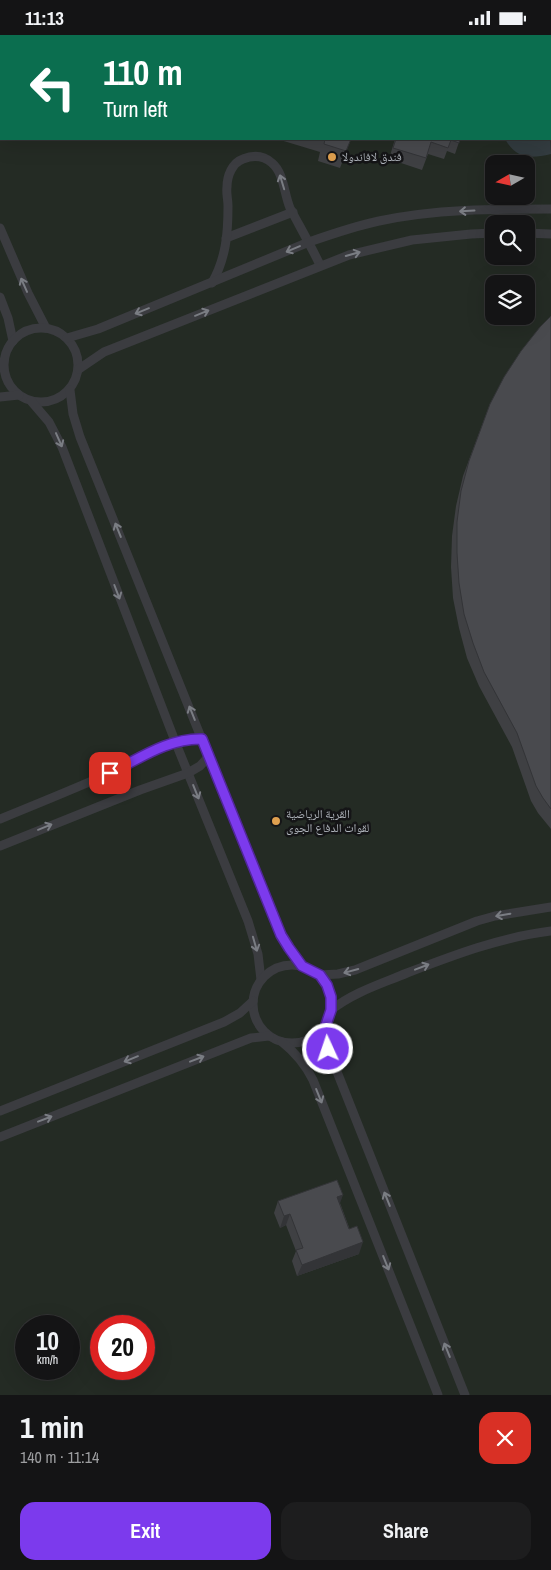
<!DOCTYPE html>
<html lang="en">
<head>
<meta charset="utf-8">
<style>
	:root { --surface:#141415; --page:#1d1d1e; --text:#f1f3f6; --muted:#9d9ea0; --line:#333334; --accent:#7c3aed }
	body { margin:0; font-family:"Archivo Narrow","Noto Naskh Arabic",sans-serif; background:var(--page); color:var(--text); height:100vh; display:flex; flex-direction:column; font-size:19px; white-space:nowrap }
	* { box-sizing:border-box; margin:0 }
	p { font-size:16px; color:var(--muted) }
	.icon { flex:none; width:28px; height:28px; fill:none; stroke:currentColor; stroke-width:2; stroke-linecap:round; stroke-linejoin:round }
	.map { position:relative; height:1360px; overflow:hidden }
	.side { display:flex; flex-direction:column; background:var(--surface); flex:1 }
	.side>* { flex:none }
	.top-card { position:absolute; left:0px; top:0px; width:551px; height:105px; box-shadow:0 5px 20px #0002,0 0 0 1px var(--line); background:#0b6e4f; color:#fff; overflow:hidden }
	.needle { width:32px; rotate:261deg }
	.tools { position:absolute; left:485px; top:120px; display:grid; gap:10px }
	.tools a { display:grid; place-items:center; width:50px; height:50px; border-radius:10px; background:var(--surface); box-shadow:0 5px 20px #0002,0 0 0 1px var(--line); font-size:25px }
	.speed { position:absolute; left:15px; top:1280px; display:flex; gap:10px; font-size:25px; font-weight:700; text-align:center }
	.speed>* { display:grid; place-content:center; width:65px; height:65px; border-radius:50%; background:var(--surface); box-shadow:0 5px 20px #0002,0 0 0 1px var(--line); line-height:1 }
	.speed small { font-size:12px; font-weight:400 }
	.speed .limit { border:8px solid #d22; background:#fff; color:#111 }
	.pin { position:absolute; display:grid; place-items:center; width:42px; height:42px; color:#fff; margin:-21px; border-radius:10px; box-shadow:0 2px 8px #0006 }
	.me { position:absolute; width:55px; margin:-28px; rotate:357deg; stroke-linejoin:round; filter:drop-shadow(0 0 4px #0008) }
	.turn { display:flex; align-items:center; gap:18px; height:105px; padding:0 20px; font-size:22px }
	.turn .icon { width:65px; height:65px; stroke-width:2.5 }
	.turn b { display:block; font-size:35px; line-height:42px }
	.round { display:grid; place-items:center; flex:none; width:52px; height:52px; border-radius:15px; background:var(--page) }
	.summary { display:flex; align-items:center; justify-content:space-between; height:85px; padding:0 20px }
	h1 { font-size:30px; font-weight:700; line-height:38px }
	.button { display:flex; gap:10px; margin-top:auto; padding:10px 20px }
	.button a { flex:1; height:58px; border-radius:15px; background:var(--accent); color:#fff; font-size:20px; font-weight:700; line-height:58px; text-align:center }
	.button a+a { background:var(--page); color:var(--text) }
	.status { display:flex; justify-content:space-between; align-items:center; height:35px; padding:0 25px; background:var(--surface); direction:ltr }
	.status svg { height:14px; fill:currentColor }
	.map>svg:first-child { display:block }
	.green { fill:#242b24; fill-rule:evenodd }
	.water { fill:#333c40 }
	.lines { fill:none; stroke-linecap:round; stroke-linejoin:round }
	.lane { stroke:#3b3c40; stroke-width:9 }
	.wall { fill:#3f4043 }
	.shaded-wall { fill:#333437 }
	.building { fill:#494a4e; stroke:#333437 }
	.oneway { stroke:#7a7d83 }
	.route-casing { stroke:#51269a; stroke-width:12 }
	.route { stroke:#7c3aed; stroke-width:9 }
	.poi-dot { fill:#dfa04f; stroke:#151517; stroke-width:2 }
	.labels { text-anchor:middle; stroke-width:5; stroke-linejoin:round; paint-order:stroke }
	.poi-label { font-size:12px; fill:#aeb3ba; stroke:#151517; text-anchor:start }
</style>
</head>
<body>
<div class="status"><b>11:13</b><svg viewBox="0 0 49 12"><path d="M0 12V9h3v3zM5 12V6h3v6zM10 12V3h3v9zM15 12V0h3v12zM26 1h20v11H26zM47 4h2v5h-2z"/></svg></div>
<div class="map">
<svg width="551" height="1360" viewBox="0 0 551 1360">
	<rect width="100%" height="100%" fill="#1a1a1c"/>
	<path class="green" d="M0,0H551V1360H0ZM1,1H550V104H1ZM494,129H526V161H494ZM494,189H526V221H494ZM494,249H526V281H494ZM26,1291H69V1334H26ZM101,1291H144V1334H101Z"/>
	<path class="water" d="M550,94L551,119C530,124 516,124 505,104H550Z"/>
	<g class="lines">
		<g class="lane">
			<polyline points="309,0 316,1"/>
			<polyline points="8,1 12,0"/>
			<polyline points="357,1 363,0"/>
			<polyline points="454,1 456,0"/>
			<polyline points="0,4 1,3"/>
			<polyline points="0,193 28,258 46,293"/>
			<polyline points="526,198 551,199"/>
			<polyline points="226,203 293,177"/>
			<path d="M212,248C226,223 228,199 228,171C228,164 226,158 227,152C227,141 232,128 243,124C253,120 263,120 272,128C284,138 284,159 290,173C300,192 311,211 320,230"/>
			<polyline points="0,262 8,283 13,306"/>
			<circle cx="41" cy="330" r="37"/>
			<path d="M67,303L98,294L309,207C332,199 355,191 379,186C435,174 494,174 551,174"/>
			<polyline points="79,334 104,317 349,220 412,205 471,199 494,198"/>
			<polyline points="70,355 73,379 80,402 275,886 289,913 302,931"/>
			<polyline points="0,362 19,360"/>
			<polyline points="31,366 49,387 62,412 175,706 248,886 258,919 261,945"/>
			<path d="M0,784C37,769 74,754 110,738C140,724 168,703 202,704"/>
			<polyline points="0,811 140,755 188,738 200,731 209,721"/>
			<circle cx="292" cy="969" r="39"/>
			<polyline points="320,940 338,939 355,935 477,886 495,881 551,872"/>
			<path d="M331,975C354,957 381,949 407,938C454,920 501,902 551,896"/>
			<polyline points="326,990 328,1014 465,1360"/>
			<path d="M282,1007C296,1018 305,1029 313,1045L438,1360"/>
			<polyline points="0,1076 224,987 240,978 253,966"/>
			<polyline points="0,1102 251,1003 269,1001"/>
		</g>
	</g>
	<g class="wall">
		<polygon points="277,104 351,104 340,133 318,126 320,117"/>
		<polygon points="395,104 460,104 455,119 447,116 444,124 428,119 422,135 389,124"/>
		<polygon points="551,281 551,794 538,778 531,766 512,712 479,651 467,623 459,593 453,563 451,532 452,501 456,471 463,441 490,369"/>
		<polygon points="278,1166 340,1168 359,1219 297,1241 292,1226 296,1216 286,1190 280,1193 274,1178"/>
	</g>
	<g class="shaded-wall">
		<polygon points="343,1160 339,1171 337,1162"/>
		<polygon points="290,1179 286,1190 280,1193 284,1181"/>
		<polygon points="363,1207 359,1219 297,1241 302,1230"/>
	</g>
	<g class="building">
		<polygon points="224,0 271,0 274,1 223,1"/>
		<polygon points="474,0 517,0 536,1 472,1"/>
		<polygon points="550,2 551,2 550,49"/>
		<polygon points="325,104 351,104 346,116 324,109"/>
		<polygon points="396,104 460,104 459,108 451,105 448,113 431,107 426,123 393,113"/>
		<polygon points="551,281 551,774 543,763 536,751 517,698 484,637 473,608 464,579 459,548 457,518 457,487 461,456 469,426 490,369 504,342 521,316 540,292"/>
		<polygon points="337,1145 343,1160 337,1162 349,1194 357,1191 363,1207 302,1230 296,1215 303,1213 290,1179 284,1181 278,1166"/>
	</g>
	<defs><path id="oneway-shaft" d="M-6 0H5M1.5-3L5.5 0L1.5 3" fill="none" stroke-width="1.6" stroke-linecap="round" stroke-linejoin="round" transform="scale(1.25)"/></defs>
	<g class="oneway">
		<use href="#oneway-shaft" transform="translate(282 147) rotate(-107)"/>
		<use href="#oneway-shaft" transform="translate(467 176) rotate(177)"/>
		<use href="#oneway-shaft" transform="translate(293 214) rotate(157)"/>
		<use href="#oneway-shaft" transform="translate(353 219) rotate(-16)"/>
		<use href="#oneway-shaft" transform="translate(24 250) rotate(-114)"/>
		<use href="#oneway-shaft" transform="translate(142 276) rotate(158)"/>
		<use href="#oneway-shaft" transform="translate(202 278) rotate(-22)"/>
		<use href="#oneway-shaft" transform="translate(59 405) rotate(66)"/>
		<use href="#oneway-shaft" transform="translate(118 495) rotate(-112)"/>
		<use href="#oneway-shaft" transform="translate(117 557) rotate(69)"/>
		<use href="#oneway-shaft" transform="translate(192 678) rotate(-112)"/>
		<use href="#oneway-shaft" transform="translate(196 757) rotate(68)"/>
		<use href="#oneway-shaft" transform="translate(45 792) rotate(-22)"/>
		<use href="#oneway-shaft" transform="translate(503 880) rotate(170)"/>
		<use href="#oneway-shaft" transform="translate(255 909) rotate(74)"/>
		<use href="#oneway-shaft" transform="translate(422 932) rotate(-21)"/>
		<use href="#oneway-shaft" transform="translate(351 936) rotate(165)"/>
		<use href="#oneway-shaft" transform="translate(131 1024) rotate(158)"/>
		<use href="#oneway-shaft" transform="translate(197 1024) rotate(-21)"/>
		<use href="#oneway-shaft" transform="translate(319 1061) rotate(68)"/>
		<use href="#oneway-shaft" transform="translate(45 1084) rotate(-21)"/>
		<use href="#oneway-shaft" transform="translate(387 1164) rotate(-112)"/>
		<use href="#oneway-shaft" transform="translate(386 1228) rotate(68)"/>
		<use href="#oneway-shaft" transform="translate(447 1315) rotate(-112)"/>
	</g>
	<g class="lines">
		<g class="route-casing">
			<path id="route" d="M110,738C139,724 168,703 202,704L281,900L289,913L302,931L320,940L327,950L331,962V975L326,990L328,1014"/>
		</g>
		<use href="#route" class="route"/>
	</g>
	<g class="poi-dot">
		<circle cx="332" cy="122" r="5"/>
		<circle cx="276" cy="786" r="5"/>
	</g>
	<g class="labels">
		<g class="poi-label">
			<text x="342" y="126">فندق لافاندولا</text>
			<text x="286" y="783">القرية الرياضية<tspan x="286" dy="14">لقوات الدفاع الجوى</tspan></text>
		</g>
	</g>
</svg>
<div class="tools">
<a><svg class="needle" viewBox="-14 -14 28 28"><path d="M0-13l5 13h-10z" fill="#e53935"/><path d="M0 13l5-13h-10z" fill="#9d9ea0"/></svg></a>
<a><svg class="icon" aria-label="search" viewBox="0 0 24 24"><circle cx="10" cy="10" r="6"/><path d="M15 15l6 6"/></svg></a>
<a><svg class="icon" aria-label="layers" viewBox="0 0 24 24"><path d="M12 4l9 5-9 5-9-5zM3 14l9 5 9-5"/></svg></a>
</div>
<div class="speed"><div>10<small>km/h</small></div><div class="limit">20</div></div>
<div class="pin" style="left:110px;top:738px;background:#d93025"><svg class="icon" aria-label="arrive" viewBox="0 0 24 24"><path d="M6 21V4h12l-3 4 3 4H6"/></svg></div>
<svg class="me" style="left:328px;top:1014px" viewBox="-20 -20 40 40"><circle r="17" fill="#7c3aed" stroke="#fff" stroke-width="3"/><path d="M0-11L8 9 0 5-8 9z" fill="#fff"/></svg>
<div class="top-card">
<div class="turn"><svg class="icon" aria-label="left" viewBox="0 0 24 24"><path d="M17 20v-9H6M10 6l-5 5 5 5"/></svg><div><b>110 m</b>Turn left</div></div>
</div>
</div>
<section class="side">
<div class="summary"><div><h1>1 min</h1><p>140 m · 11:14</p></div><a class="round" style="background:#d93025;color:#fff"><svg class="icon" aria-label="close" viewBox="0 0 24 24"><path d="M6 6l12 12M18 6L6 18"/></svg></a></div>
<div class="button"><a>Exit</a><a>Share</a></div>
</section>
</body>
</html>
